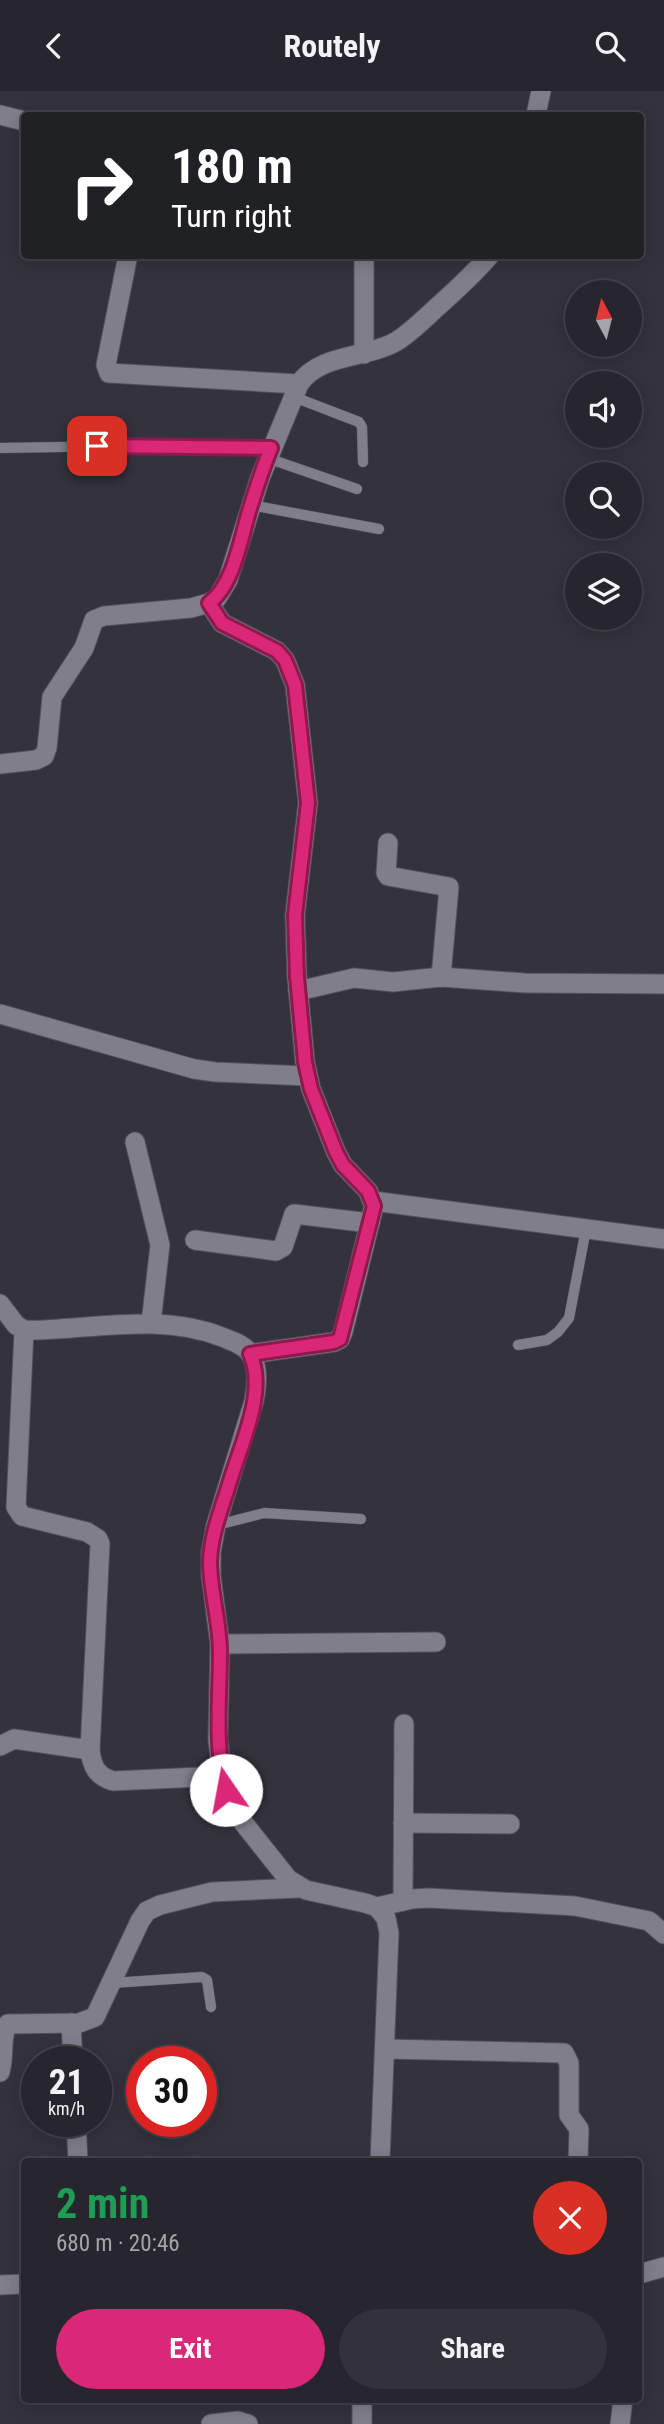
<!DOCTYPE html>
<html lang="en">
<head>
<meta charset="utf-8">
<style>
	:root { --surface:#27262e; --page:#33323a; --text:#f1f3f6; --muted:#a4a5aa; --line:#43434a; --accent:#db2777 }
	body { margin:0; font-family:"Roboto Condensed",sans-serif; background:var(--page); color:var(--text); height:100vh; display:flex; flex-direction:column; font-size:26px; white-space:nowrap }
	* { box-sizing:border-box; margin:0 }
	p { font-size:23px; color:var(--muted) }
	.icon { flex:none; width:38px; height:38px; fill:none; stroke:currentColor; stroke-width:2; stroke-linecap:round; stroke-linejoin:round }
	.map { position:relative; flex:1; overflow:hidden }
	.drawer { position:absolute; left:21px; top:2067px; width:621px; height:245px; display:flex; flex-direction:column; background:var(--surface); border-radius:7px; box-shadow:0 4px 18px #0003,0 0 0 2px var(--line) }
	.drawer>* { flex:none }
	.hud { position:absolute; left:21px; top:21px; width:623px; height:147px; border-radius:7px; box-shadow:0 4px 18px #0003,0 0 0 2px var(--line); background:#202124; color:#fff; overflow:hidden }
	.needle { width:46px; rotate:353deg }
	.fabs { position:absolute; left:565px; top:189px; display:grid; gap:14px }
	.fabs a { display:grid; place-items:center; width:77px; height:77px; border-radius:50%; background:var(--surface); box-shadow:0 4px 18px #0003,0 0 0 2px var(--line); font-size:35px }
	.speed { position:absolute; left:21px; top:1955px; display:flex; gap:14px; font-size:35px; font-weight:700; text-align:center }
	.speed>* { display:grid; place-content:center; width:91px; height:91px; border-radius:50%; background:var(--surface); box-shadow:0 4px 18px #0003,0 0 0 2px var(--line); line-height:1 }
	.speed small { font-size:18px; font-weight:400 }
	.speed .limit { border:10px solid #d22; background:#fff; color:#111 }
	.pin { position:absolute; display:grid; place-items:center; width:60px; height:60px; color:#fff; margin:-30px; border-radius:14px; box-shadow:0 4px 10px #0006 }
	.me { position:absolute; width:77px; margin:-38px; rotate:348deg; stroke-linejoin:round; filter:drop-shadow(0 0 5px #0008) }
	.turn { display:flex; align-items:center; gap:24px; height:147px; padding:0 35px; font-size:32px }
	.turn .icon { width:91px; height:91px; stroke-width:2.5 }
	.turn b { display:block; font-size:49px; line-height:60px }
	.round { display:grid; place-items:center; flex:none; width:74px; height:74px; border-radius:37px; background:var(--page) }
	.headline { display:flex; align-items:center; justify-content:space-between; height:119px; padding:0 35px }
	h1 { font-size:42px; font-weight:700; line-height:52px; color:#1e9e55 }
	.cta { display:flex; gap:14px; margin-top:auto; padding:14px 35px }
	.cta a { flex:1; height:80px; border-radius:42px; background:var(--accent); color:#fff; font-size:28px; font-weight:700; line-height:80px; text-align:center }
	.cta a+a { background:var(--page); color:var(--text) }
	header { display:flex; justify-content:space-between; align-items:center; height:91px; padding:0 35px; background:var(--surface); font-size:32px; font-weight:700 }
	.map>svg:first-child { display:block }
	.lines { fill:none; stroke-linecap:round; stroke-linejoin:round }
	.lane-casing { stroke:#52505a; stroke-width:11 }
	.street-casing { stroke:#52505a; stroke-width:21 }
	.lane { stroke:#817e8b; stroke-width:10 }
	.street { stroke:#817e8b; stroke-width:19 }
	.route-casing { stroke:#8e194d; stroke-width:18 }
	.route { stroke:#db2777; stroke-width:12 }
</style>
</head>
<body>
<header><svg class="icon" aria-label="back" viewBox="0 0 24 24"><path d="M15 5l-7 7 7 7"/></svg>Routely<svg class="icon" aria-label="search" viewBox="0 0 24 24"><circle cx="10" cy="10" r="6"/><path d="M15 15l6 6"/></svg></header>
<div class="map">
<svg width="664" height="2333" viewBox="0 0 664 2333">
	<rect width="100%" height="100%" fill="#34323d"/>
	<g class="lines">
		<g class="lane-casing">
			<g id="lane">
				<polyline points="294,306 359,331 362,336 363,371"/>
				<polyline points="0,357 122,355 271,357"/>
				<polyline points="267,367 357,398"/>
				<polyline points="251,414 379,438"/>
				<polyline points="518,1254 547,1249 558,1241 569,1227 586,1138"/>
				<polyline points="217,1434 264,1422 361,1428"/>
				<polyline points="112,1892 202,1886 207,1889 211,1916"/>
			</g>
		</g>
		<g class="street-casing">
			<g id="street">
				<polyline points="0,24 24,30"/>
				<polyline points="536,24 541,0"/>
				<polyline points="128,164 106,274 109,282 299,293"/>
				<polyline points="364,263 364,164"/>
				<polyline points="209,512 222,532 277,560 285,569 295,594 308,712 295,824 297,886 305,971 311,998 336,1061 343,1074 368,1100 374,1115 343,1241 340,1248 334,1251 250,1263"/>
				<path d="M0,673L36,669L44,665L47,657L52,606L84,557L94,529L104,525L191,517L209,512L217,507L228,489L260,387L299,293C320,262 367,268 397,250C411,241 423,229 435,218C454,201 473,184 490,164"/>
				<polyline points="388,752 386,782 388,785 449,796 441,886"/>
				<polyline points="298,900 354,887 393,891 441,886 525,892 664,893"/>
				<polyline points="0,923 194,978 215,981 307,985"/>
				<polyline points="135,1051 160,1154 151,1232"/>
				<polyline points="373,1110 664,1148"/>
				<polyline points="195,1149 276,1160 283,1156 294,1123 370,1132"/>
				<path d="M0,1213L16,1234L24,1239C40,1240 56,1238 72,1237C122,1233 174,1227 222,1246C232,1250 243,1253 250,1262C259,1276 257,1294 254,1310L216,1434L211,1461V1485L220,1553L218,1648L222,1685L226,1700L238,1725L288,1788L306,1799L365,1812L377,1816L386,1827L389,1842L380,2070"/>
				<path d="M24,1239L16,1416L22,1425L87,1441L98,1448L100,1453L90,1659C92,1676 97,1685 113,1690L222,1685"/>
				<polyline points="220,1553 436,1551"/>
				<polyline points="0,1655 14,1648 90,1659"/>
				<polyline points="403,1732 510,1733"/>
				<polyline points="403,1810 404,1633"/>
				<polyline points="377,1816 412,1808 429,1807 575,1815 649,1830 664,1843"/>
				<polyline points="71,1932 73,1970"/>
				<polyline points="385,1958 564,1962 569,1972 569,2024 579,2038 578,2070"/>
				<path d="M0,1981C5,1965 0,1944 8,1933L79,1932L95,1926L140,1830L147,1820L160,1814L212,1801L299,1797"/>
				<polyline points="76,2030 78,2070"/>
				<polyline points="639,2183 664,2176"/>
				<polyline points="0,2194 24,2193"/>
				<polyline points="362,2308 362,2333"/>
				<polyline points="211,2333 238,2330 248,2333"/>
				<polyline points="620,2333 623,2308"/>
			</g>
		</g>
		<use href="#lane" class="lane"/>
		<use href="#street" class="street"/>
	</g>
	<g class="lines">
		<g class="route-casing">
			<path id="route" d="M97,355L271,357C263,376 257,395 251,414C241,444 235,493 209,512L222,532L277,560L285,569L295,594L308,712L295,824L297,886L305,971L311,998L336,1061L343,1074L368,1100L374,1115L340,1248L334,1251L250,1263C267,1299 242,1351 231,1387C223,1414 211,1442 210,1470C210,1501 220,1530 220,1561C220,1608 214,1653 226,1699"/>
		</g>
		<use href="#route" class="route"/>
	</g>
</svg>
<div class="fabs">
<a><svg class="needle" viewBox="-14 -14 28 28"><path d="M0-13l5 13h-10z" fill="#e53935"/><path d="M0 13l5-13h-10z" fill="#a4a5aa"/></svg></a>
<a><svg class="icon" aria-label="sound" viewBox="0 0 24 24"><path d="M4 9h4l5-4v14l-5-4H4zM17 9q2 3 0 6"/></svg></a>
<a><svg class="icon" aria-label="search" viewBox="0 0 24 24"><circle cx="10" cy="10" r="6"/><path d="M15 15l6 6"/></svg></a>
<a><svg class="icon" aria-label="layers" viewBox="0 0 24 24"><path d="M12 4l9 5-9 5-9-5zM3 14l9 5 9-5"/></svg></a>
</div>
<div class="speed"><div>21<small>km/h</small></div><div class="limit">30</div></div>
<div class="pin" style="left:97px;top:355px;background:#d93025"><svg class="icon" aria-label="arrive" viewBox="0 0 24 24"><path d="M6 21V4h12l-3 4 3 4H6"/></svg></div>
<svg class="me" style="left:226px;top:1699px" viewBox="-20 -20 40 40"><circle r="19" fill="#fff"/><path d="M0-13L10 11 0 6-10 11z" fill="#db2777"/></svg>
<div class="hud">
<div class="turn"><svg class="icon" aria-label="right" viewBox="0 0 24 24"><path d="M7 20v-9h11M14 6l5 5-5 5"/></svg><div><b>180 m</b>Turn right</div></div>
</div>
<section class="drawer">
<div class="headline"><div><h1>2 min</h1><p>680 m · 20:46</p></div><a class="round" style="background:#d93025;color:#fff"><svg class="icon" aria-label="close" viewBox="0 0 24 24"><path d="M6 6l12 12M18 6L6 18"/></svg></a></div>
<div class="cta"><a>Exit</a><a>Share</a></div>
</section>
</div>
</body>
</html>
